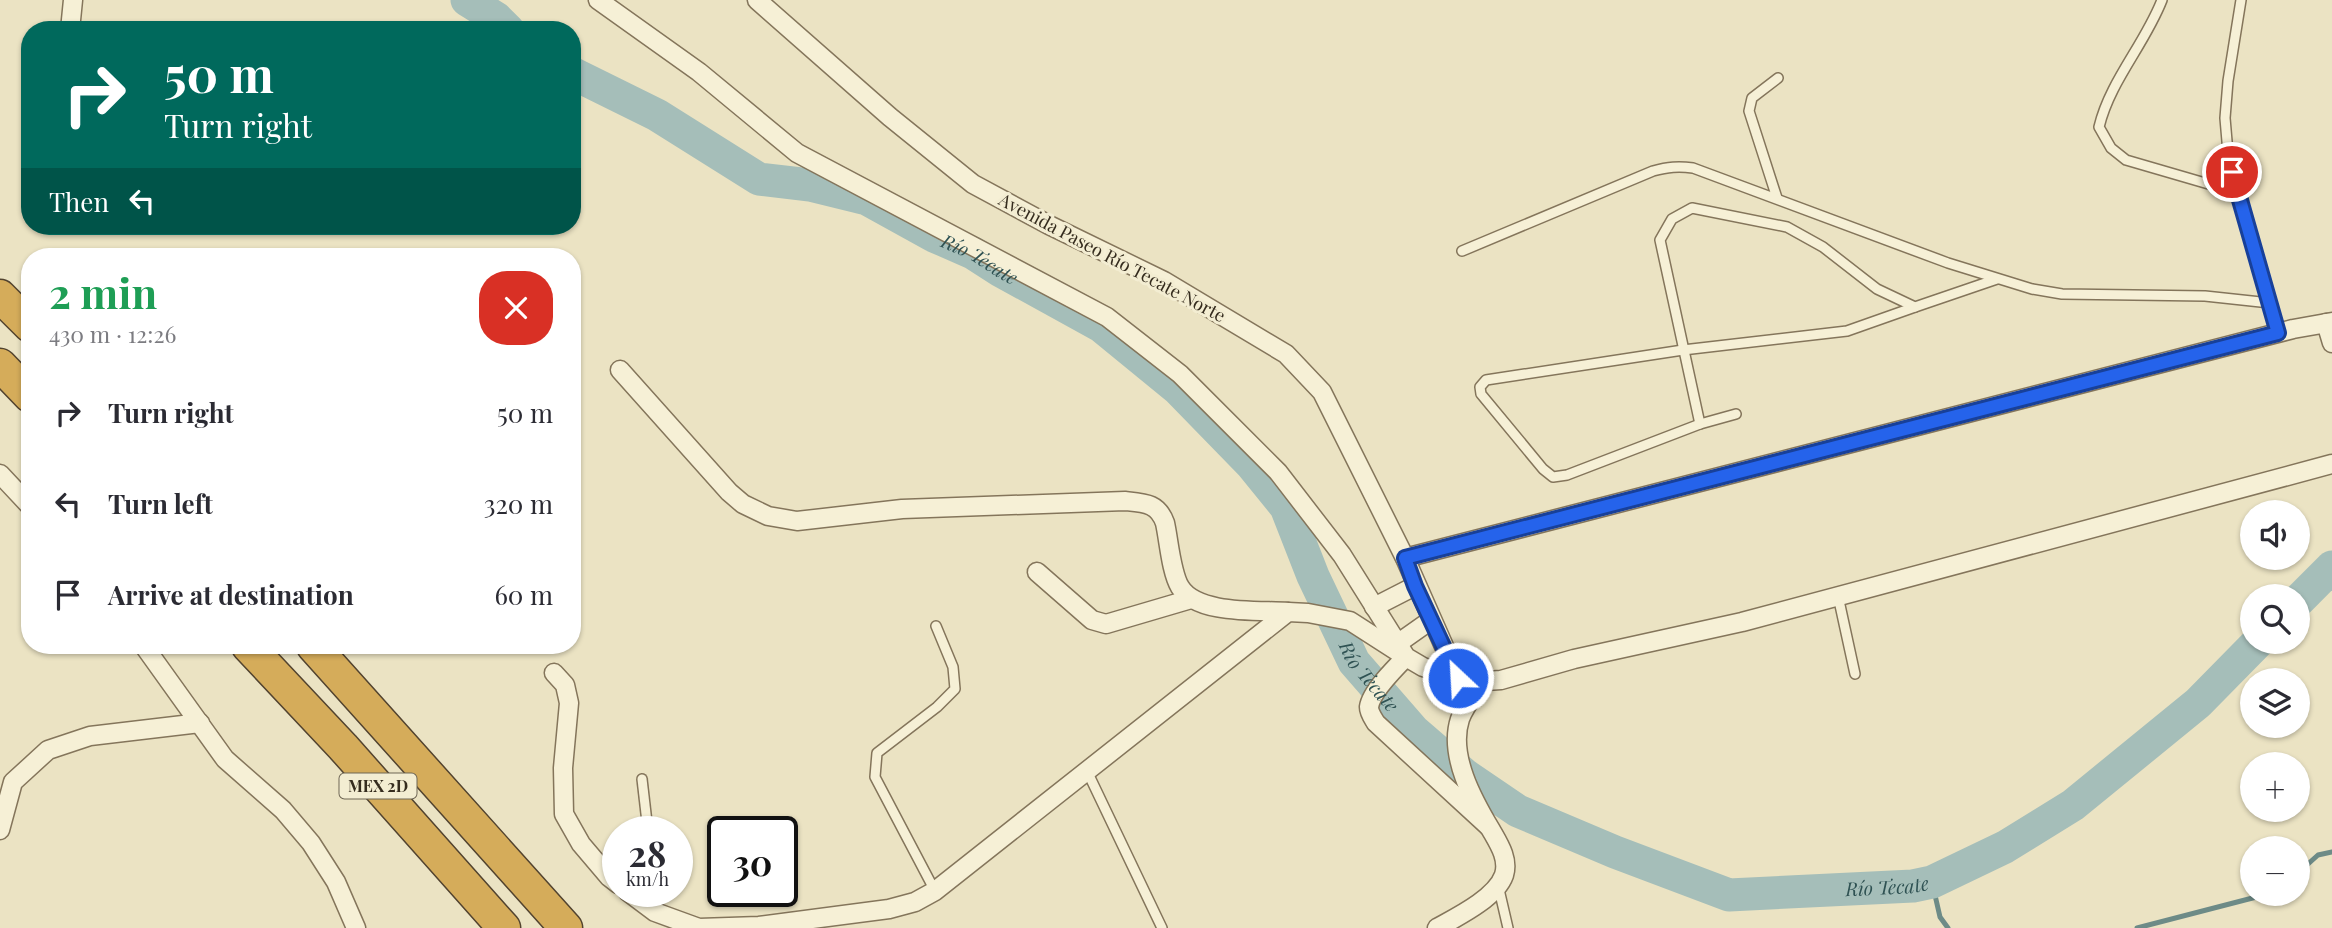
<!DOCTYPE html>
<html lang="en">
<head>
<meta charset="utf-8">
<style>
	:root { --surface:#fff; --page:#f2f2f3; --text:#2b2b33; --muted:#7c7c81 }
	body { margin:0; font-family:"Playfair Display",serif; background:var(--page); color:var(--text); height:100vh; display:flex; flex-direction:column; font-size:26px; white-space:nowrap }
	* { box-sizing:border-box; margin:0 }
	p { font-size:23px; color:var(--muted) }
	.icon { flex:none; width:38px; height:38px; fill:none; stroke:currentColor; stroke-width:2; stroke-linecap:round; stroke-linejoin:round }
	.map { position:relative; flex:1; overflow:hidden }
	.side { position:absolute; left:21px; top:248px; width:560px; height:406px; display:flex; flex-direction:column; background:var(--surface); border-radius:28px; box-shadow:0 2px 5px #0004 }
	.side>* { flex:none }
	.guide { position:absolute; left:21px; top:21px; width:560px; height:214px; border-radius:28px; box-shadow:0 2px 5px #0004; background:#00695c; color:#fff; overflow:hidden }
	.buttons { position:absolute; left:2240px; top:500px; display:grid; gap:14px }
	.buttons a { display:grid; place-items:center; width:70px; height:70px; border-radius:50%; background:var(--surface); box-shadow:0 2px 5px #0004; font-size:35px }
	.speed { position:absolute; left:602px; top:816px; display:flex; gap:14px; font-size:35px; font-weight:700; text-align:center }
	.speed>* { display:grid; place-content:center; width:91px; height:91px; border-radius:50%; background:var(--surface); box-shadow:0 2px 5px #0004; line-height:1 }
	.speed small { font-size:18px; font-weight:400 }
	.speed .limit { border:4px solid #111; border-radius:10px; background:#fff; color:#111 }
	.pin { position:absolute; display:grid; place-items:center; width:60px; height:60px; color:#fff; margin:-30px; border:4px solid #fff; border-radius:50%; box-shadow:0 2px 7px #0007 }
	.me { position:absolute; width:77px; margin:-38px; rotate:335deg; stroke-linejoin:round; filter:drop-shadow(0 0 5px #0008) }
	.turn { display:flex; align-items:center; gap:24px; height:147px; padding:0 28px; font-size:32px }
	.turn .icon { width:91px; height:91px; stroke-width:2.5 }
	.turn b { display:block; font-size:49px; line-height:60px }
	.then { display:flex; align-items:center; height:66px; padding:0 28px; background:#0003; gap:14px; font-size:26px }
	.round { display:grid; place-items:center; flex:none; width:74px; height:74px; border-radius:28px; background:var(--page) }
	.head { display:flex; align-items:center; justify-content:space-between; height:119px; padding:0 28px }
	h1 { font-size:42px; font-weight:700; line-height:52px; color:#1e9e55 }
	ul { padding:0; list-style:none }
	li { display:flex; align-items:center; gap:21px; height:91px; padding:0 28px }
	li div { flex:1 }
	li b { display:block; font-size:26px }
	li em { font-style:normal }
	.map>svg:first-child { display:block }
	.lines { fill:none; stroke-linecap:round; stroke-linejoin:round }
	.stream { stroke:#6d8b87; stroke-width:5 }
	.river { stroke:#a5beb9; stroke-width:33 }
	.lane-casing { stroke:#84755b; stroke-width:12 }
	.street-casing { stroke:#84755b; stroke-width:21 }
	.highway-casing { stroke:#52432f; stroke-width:35 }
	.lane { stroke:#f6f0d6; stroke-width:9 }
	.street { stroke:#f6f0d6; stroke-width:18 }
	.highway { stroke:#d5ac5a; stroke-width:32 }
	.route-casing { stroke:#184099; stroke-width:18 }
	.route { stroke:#2563eb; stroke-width:12 }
	.labels { text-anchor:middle; stroke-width:6; stroke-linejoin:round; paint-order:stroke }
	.shield { fill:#f3edd2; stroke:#6e6654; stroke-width:2 }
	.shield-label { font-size:16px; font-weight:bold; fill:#352c1e }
	.street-label { font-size:18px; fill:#352c1e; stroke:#f3edd2 }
	.water-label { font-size:19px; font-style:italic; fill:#2f5253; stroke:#f3edd2 }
</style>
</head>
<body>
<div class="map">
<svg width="2332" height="928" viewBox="0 0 2332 928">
	<rect width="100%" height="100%" fill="#ebe3c3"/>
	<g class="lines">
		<g class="stream">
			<polyline points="2298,873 2318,855 2332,852"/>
			<polyline points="1932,882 1940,917 1948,928"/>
			<polyline points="2137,928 2268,894"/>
		</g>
		<g class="river">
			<polyline points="467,0 496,18 508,30"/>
			<path id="s1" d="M572,73L657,115L759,179L810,185L867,199L934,236L973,253L1001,271L1101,326L1178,389L1252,465L1286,507L1313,576L1354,662L1414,731L1465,775L1518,811L1615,852L1729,895L1913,886L1932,882L2005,847L2073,805L2198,703L2258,642"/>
			<polyline points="2298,601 2332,567"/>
		</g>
		<g class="lane-casing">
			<g id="lane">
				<path d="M2162,0C2145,44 2110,81 2099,127L2111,148L2126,160L2236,192"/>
				<polyline points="2241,0 2228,81 2225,118 2228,153 2236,192 2278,333"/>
				<polyline points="1777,198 1749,111 1752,98 1778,78"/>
				<path d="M1462,251L1653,171C1668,167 1678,166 1693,168L1948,263L2032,289L2062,294L2205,296L2270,303"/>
				<polyline points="1736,414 1700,424 1567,475 1553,477 1543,469 1481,394 1480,387 1486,380 1683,350 1847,331 1915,307"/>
				<polyline points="1700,424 1660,240 1672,219 1692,208 1787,227 1823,247 1877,289 1915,307 1997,279"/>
				<polyline points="1838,596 1855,674"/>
				<polyline points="1087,771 1162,928"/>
				<polyline points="642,779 648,831"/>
				<polyline points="1498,885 1508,928"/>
				<polyline points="653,891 655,910"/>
				<polyline points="935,891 875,777 877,753 937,707 955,689 953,667 936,626"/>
			</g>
		</g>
		<g class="street-casing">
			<g id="street">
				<polyline points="598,0 699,72 797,153 1107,317 1180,374 1278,472 1342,555 1406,657 1423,667 1470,682 1501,680 1574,659 1742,622 2332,464"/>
				<polyline points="757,0 890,117 973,184 1049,225 1164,281 1286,354 1322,392 1405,558 1458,678"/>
				<polyline points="70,30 73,0"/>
				<polyline points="2326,323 2332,343"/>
				<path d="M620,370L729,492L743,504L768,516L797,521L902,509L1125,501C1145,503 1158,503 1165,523C1169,541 1171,572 1180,587C1197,615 1259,610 1288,612"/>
				<polyline points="0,474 30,506"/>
				<polyline points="1405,558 2293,329 2332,322"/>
				<polyline points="1037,572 1092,620 1106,624 1191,599"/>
				<polyline points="1374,607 1415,586"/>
				<polyline points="1397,644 1431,620"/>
				<polyline points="144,646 225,759 283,810 311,843 336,882 356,928"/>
				<polyline points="554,673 565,685 569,703 563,768 564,814 581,844 609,877 618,884"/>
				<polyline points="0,830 13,782 48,750 90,736 200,723"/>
				<path d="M627,891L655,912L699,928L759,926L889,909L915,902L935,891L1288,612L1308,613L1350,621L1406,657C1395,668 1371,692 1369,707C1369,713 1373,718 1376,723L1488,826"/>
				<path d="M1437,928C1457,917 1496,898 1504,875C1509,859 1499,844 1491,830C1473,800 1448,755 1460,719C1465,705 1475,694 1483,682"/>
			</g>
		</g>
		<g class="highway-casing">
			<g id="highway">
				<polyline points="0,296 30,326"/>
				<polyline points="0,365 30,396"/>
				<polyline points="248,646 343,747 504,928"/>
				<polyline points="313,646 566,928"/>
			</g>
		</g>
		<use href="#lane" class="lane"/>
		<use href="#street" class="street"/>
		<use href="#highway" class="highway"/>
	</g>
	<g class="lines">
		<g class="route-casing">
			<polyline id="route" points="1458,678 1415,586 1405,558 2278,333 2232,172"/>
		</g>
		<use href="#route" class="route"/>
	</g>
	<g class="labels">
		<rect class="shield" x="339.5" y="773.5" width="77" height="25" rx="5"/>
		<g class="shield-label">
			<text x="378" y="792">MEX 2D</text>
		</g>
		<g class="street-label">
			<text transform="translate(1112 258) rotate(28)" y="6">Avenida Paseo Río Tecate Norte</text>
		</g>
		<g class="water-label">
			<text dy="7" stroke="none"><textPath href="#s1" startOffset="453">Río Tecate</textPath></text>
			<text dy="7" stroke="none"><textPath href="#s1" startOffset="1041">Río Tecate</textPath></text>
			<text dy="7" stroke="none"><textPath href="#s1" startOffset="1629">Río Tecate</textPath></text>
		</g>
	</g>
</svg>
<div class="buttons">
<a><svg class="icon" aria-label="sound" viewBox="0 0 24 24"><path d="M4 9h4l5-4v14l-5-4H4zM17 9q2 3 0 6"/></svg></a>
<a><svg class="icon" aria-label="search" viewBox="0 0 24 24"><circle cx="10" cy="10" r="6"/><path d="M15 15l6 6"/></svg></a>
<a><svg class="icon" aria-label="layers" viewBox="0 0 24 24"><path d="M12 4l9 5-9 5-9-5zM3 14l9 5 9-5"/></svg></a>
<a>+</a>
<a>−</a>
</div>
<div class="speed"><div>28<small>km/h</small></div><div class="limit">30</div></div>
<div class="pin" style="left:2232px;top:172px;background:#d93025"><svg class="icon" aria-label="arrive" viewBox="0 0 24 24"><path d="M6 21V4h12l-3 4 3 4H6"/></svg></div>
<svg class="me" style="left:1458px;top:678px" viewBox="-20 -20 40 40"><circle r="17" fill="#2563eb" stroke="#fff" stroke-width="3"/><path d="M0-11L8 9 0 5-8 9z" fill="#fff"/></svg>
<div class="guide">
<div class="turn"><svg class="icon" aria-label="right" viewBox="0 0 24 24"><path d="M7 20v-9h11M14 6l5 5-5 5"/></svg><div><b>50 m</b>Turn right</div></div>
<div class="then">Then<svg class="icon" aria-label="left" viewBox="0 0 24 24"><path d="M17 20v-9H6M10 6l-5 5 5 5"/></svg></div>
</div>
<section class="side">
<div class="head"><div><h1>2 min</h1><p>430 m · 12:26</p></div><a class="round" style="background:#d93025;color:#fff"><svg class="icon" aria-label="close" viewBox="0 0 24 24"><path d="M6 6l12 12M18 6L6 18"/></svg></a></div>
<ul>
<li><svg class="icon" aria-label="right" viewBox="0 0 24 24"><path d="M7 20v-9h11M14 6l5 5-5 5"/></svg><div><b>Turn right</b></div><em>50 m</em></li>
<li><svg class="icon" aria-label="left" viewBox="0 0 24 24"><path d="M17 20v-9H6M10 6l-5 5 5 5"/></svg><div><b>Turn left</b></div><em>320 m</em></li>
<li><svg class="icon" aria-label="arrive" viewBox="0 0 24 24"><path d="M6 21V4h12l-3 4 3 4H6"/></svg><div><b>Arrive at destination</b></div><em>60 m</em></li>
</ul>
</section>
</div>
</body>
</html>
